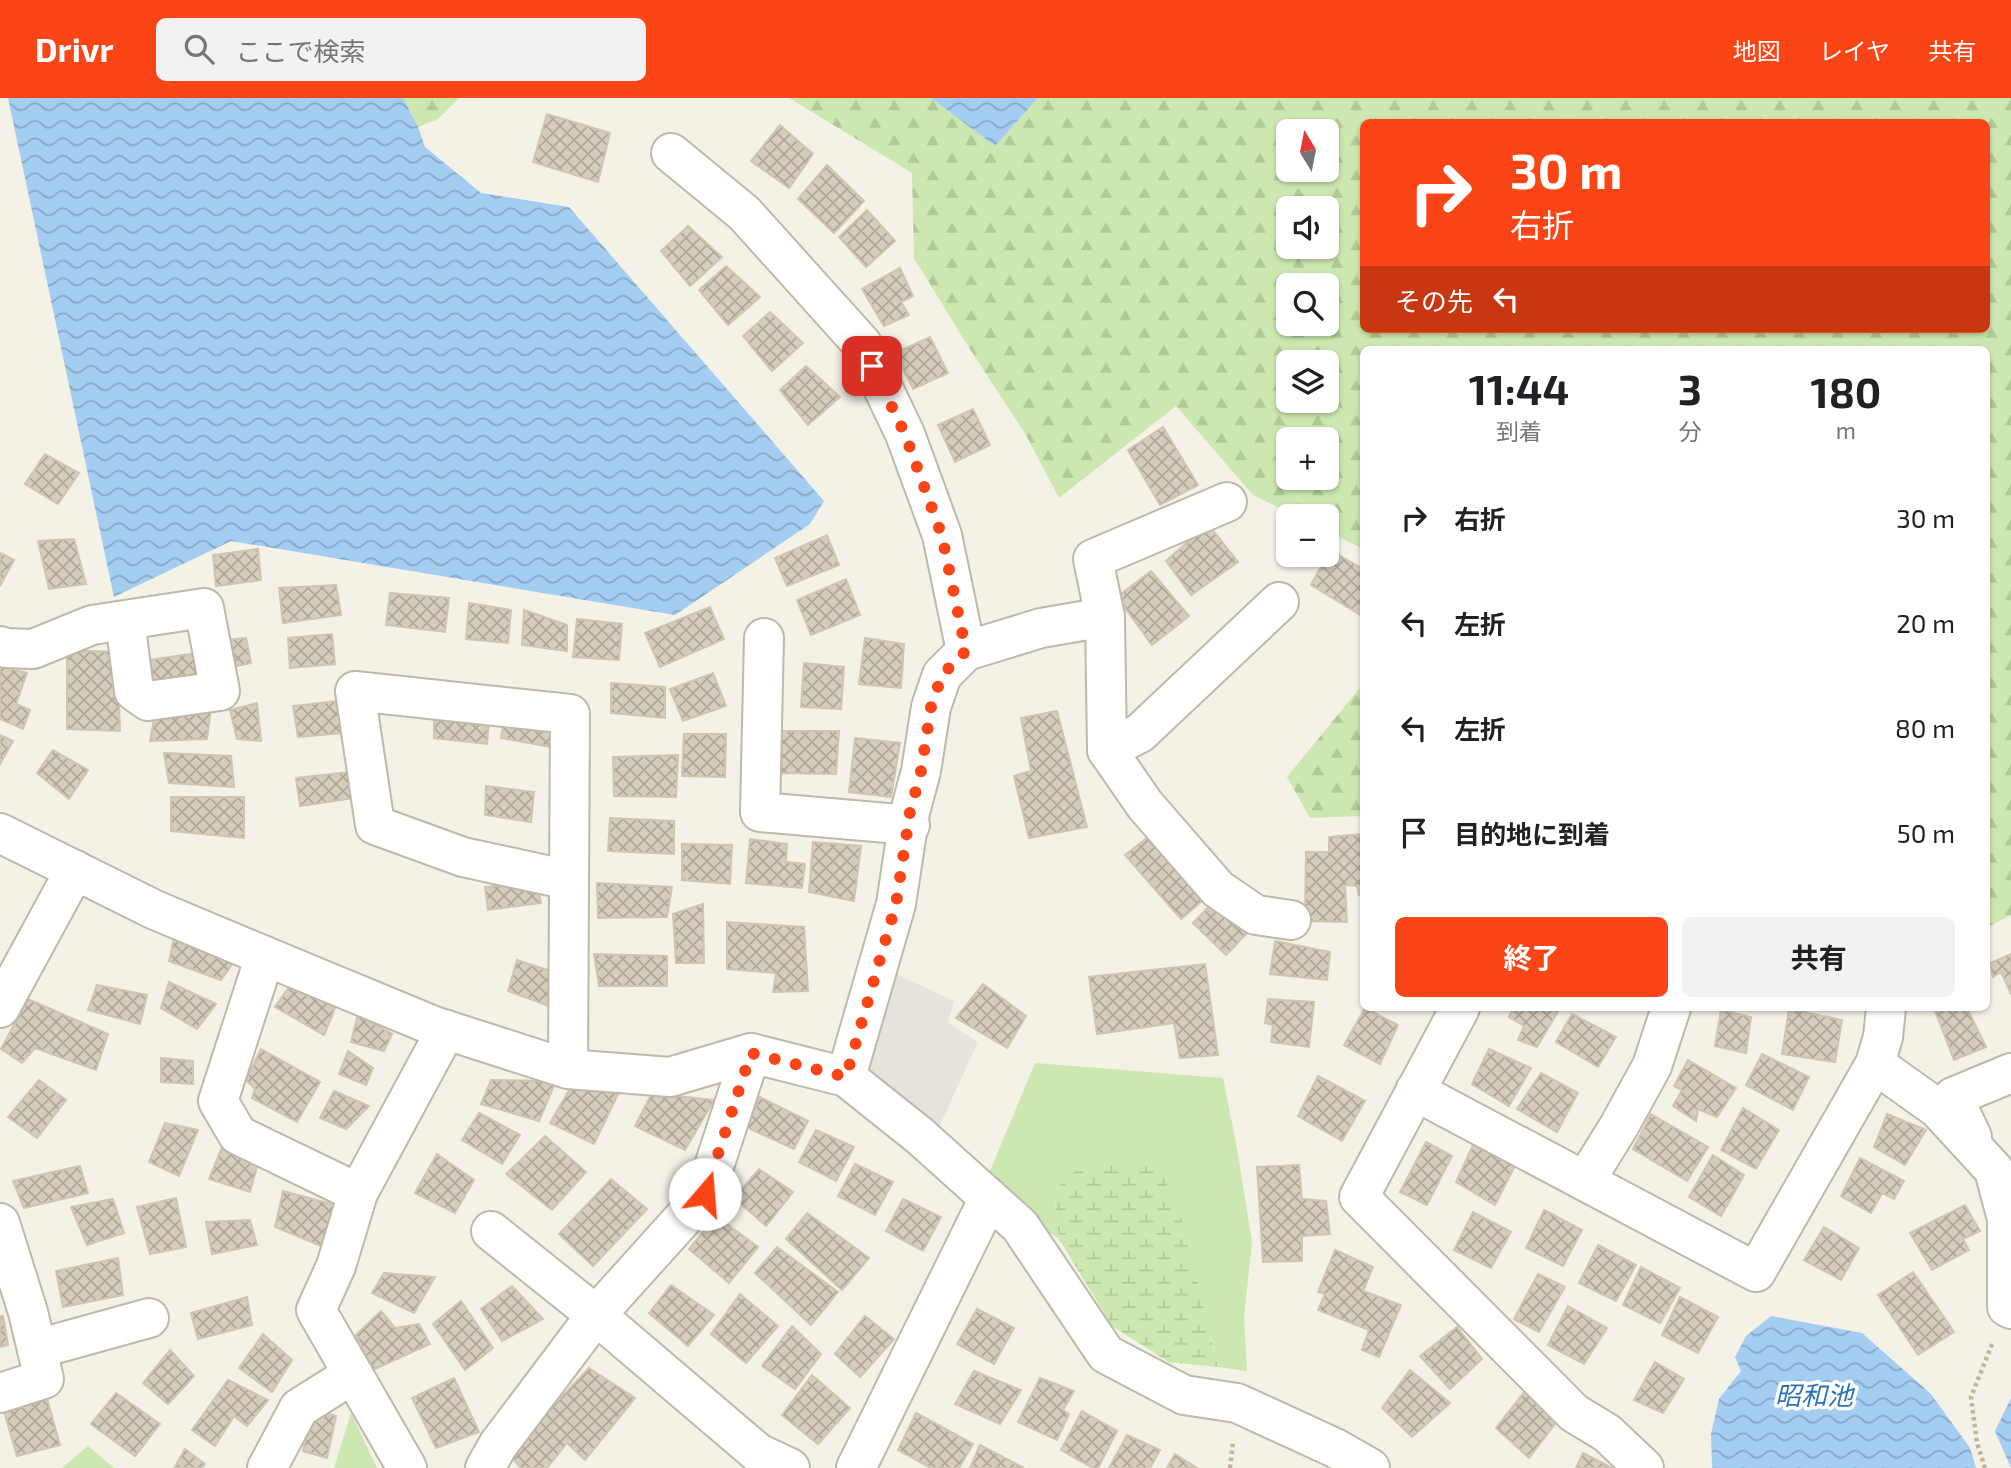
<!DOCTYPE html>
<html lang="ja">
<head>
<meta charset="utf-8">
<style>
	:root { --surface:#fff; --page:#f2f2f2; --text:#202124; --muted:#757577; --accent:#fb4517 }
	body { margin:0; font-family:"Exo 2","Noto Sans JP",sans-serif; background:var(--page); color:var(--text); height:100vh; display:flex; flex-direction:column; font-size:26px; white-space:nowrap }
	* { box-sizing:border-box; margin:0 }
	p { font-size:23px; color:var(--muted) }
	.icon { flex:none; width:38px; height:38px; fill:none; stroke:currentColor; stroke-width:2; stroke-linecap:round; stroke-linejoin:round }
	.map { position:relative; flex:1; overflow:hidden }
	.panel { position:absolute; left:1360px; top:248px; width:630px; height:665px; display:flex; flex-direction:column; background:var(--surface); border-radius:10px; box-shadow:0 2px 5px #0004 }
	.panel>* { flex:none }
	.top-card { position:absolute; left:1360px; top:21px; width:630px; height:214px; border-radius:10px; box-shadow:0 2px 5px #0004; background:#fb4517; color:#fff; overflow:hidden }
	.needle { width:46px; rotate:350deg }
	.buttons { position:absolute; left:1276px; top:21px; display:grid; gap:14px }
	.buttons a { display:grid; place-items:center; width:63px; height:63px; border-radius:10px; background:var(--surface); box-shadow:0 2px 5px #0004; font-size:35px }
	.pin { position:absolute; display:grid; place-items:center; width:60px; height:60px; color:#fff; margin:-30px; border-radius:14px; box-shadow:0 4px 10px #0006 }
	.me { position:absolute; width:77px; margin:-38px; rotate:18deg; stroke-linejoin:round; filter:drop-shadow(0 0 5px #0008) }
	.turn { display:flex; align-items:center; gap:24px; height:147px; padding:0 35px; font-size:32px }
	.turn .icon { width:91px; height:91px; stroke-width:2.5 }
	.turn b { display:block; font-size:49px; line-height:60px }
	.then { display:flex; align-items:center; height:66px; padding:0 35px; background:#0003; gap:14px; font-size:26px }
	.eta { display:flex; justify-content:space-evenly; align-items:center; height:119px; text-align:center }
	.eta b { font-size:42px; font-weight:700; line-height:49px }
	.primary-button { display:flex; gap:14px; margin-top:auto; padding:14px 35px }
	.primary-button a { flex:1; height:80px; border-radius:10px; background:var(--accent); color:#fff; font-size:28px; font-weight:700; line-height:80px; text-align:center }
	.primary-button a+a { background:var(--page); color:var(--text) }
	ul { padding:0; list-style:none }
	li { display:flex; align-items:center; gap:21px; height:105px; padding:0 35px }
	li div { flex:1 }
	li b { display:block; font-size:26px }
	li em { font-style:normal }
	header { display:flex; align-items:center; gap:42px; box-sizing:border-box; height:98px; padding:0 35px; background:var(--accent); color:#fff }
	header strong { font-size:33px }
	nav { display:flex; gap:38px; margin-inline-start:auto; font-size:24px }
	.search { width:490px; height:63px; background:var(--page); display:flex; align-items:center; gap:18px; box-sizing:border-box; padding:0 24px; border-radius:10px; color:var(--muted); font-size:26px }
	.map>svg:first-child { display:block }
	.industrial { fill:#e6e2dc }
	.grass { fill:#cce8b0 }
	.forest { fill:url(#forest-firs); fill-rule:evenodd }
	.wetland { fill:url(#wetland-marsh) }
	.water { fill:url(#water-waves) }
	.building { fill:url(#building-cross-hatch); stroke:#d0c5b0; stroke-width:2 }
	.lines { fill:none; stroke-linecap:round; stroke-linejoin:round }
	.minor-casing { stroke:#bfb9aa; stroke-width:42 }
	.path { stroke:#c1b69b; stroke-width:4.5; stroke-dasharray:3.5 3.5; stroke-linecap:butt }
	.minor { stroke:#fff; stroke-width:38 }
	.route { stroke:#fb4517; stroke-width:12; stroke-dasharray:0 21.6 }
	.labels { text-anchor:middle; stroke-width:7; stroke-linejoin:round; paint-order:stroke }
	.water-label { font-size:26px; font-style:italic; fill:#2e74b4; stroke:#fff }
</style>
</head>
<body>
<header>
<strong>Drivr</strong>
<div class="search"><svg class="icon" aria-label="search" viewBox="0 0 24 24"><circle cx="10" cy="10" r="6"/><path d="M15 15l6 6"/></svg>ここで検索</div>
<nav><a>地図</a><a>レイヤ</a><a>共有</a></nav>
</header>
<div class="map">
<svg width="2011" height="1370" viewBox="0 0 2011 1370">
	<defs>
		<pattern id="forest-firs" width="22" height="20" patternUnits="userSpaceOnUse" patternTransform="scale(1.75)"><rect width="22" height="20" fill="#cce8b0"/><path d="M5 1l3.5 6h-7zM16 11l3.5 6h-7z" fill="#b1c898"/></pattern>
		<pattern id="wetland-marsh" width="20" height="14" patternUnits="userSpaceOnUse" patternTransform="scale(1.75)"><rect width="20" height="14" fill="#cce8b0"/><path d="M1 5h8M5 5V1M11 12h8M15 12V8" fill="none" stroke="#b1c898"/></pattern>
		<pattern id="water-waves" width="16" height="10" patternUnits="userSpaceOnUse" patternTransform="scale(1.75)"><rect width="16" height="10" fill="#a3cdf1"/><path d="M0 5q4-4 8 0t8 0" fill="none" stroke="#87a8c4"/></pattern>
		<pattern id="building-cross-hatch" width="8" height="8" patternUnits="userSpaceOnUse" patternTransform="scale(1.75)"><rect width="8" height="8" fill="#d6cdbd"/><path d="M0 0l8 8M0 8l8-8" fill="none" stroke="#afa89a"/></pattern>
	</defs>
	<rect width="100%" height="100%" fill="#f4f1e7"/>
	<polygon class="industrial" points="896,876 954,903 948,925 978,944 936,1035 856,974"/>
	<g class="grass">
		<polygon points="1035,965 1223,980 1237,1050 1252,1144 1244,1219 1247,1273 1218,1269 1185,1130 1055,1102 1059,1141 1046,1132 990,1073"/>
		<polygon points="351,1315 377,1370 334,1370"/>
		<polygon points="88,1348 114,1370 62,1370"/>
	</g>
	<g class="forest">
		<polygon points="403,0 459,0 438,21 418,29"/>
		<path d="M789,0H931L995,48L1038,0H2011V817L1986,830V252H1363V451L1327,433L1326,418H1296L1253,397L1176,308L1059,400L1026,337L966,245L914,160L912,75ZM1363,24H1986V231H1363ZM1288,33H1326V72H1288ZM1288,110H1326V149H1288ZM1288,187H1326V226H1288ZM1288,264H1326V303H1288ZM1288,341H1326V380H1288Z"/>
		<polygon points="1363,586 1363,718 1310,720 1287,679"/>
	</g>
	<polygon class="wetland" points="1135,1063 1163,1077 1185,1130 1218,1269 1169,1264 1112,1228 1059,1141 1055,1102 1062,1081 1091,1065"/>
	<g class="water">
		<polygon points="8,0 403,0 418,29 425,49 481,95 569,109 824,403 810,426 675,517 231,443 114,499"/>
		<polygon points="931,0 1038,0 995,48"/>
		<polygon points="1771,1218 1862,1235 1931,1296 1970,1350 1976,1370 1712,1370 1711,1336 1719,1301 1741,1273 1735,1259 1746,1238"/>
		<polygon points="2011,1300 2011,1370 1995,1333"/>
	</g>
	<g class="building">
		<polygon points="547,16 610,35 598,84 533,64"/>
		<polygon points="780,27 813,56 789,90 751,63"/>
		<polygon points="827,67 864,103 834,135 798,101"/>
		<polygon points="867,112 895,143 866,169 839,139"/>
		<polygon points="688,128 722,159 690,188 661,153"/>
		<polygon points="726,168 760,199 728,227 699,192"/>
		<polygon points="900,170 913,198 901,204 909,217 884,228 862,191"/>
		<polygon points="770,214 803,245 772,273 743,238"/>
		<polygon points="930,239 948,275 913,291 895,255"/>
		<polygon points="806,268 840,299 808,327 780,292"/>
		<polygon points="973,311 990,347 955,364 938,327"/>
		<polygon points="1163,329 1198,387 1160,407 1128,352"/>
		<polygon points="45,356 79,375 58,406 25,386"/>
		<polygon points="1208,426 1238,464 1191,497 1166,463"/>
		<polygon points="827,437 839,467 787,488 775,460"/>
		<polygon points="74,441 86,486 49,491 38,443"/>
		<polygon points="258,451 261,482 216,488 213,457"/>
		<polygon points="1330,452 1363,471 1363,515 1362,518 1311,487"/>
		<polygon points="0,455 14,462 0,488"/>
		<polygon points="1151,473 1189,518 1152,547 1117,499"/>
		<polygon points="846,481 860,517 811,537 797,502"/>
		<polygon points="336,487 341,517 283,525 279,490"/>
		<polygon points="390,495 449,500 445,534 386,527"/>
		<polygon points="469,505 511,512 508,545 466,541"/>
		<polygon points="710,509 724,541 660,569 645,535"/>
		<polygon points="524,512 567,527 567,553 522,547"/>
		<polygon points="577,521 622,526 619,562 573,559"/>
		<polygon points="332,536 335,566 290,570 288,540"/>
		<polygon points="246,540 251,565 228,570 225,542"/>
		<polygon points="865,540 904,546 901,590 859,586"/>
		<polygon points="67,552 117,554 120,633 67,631"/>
		<polygon points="198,555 202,583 151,587 148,562"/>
		<polygon points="804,565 844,569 841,611 801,609"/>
		<polygon points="0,568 27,575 16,606 30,612 23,631 0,621"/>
		<polygon points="713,575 726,608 683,623 670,591"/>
		<polygon points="611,585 665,589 665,620 611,615"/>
		<polygon points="336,603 343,635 298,639 293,608"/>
		<polygon points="257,605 261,643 237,641 230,612"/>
		<polygon points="211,611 207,641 150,643 155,616"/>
		<polygon points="1057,613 1087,729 1029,740 1014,678 1031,673 1021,620"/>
		<polygon points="434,614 489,622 487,646 434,640"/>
		<polygon points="505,619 555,624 551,649 501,640"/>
		<polygon points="778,633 839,633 836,676 779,675"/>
		<polygon points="684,636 726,636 725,679 682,678"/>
		<polygon points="0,637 13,643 0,666"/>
		<polygon points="855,640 900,645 891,699 849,694"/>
		<polygon points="53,652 88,672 69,701 37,675"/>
		<polygon points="164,655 231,658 234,689 169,685"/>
		<polygon points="678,657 676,699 614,698 613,659"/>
		<polygon points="359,673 361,699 300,708 296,680"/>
		<polygon points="486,688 534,694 531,724 485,717"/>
		<polygon points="171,699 244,699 244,740 171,733"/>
		<polygon points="610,720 674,723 674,756 608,753"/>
		<polygon points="1156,733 1210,796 1181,821 1125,757"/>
		<polygon points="1363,736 1363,797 1359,797 1357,788 1345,787 1347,824 1305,823 1306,754 1329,754 1329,739"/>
		<polygon points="750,741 787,746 786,764 805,766 802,790 746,785"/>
		<polygon points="813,744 861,748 854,803 809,794"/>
		<polygon points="682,746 732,747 730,786 682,782"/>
		<polygon points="536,785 541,805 488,812 485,789"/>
		<polygon points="597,785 672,789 667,819 598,820"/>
		<polygon points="1215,802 1249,833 1226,857 1193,825"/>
		<polygon points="703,806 704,865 676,865 673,816"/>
		<polygon points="727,824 804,829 808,893 773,894 776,875 727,871"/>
		<polygon points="174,840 237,859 221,882 169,863"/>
		<polygon points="1275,843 1330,854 1327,882 1270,876"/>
		<polygon points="594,856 667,858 667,888 599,888"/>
		<polygon points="2011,856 2011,896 2001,874 1993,879 1990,865"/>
		<polygon points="517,862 562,877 554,910 508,893"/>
		<polygon points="1205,866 1218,957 1180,960 1174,925 1097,936 1089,879"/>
		<polygon points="169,884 216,906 197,931 161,910"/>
		<polygon points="983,886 1026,918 1007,950 956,920"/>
		<polygon points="97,887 147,897 140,926 88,912"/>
		<polygon points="289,889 336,908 324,937 275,909"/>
		<polygon points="28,901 108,936 96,972 35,950 22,965 1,951"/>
		<polygon points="1268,901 1314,904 1309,949 1271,944 1273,927 1265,925"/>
		<polygon points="1365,910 1398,927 1380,966 1344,947"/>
		<polygon points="1513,910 1560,910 1537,949 1518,942 1524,928 1509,919"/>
		<polygon points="1934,910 1967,910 1986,949 1954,962"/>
		<polygon points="1789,911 1842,922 1835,964 1782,956"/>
		<polygon points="1721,912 1751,919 1746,955 1715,948"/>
		<polygon points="358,916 392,936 384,953 351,944"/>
		<polygon points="1572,916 1616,939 1598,969 1556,944"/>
		<polygon points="261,951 320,984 297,1024 252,1000 255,991 246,982"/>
		<polygon points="1489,951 1531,970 1509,1008 1472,986"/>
		<polygon points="348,953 373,970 366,987 339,976"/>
		<polygon points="1762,956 1809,979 1793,1012 1746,987"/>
		<polygon points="161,960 193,963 193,986 161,984"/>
		<polygon points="1688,962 1736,990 1717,1019 1698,1011 1696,1023 1673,1008 1682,992 1674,988"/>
		<polygon points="1541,975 1578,995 1557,1034 1517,1011"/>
		<polygon points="1318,978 1365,1003 1342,1043 1298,1018"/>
		<polygon points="39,982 66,1002 37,1040 8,1019"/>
		<polygon points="491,982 556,983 539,1023 481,1006"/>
		<polygon points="575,982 620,992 594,1046 550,1025"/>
		<polygon points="334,993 369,1008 346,1031 320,1020"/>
		<polygon points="652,995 714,1002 685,1052 635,1028"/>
		<polygon points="760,999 808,1023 794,1051 746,1029"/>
		<polygon points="1743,1010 1779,1032 1756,1071 1721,1052"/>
		<polygon points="479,1015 520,1037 502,1066 462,1042"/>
		<polygon points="1651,1016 1708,1049 1687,1083 1633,1051"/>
		<polygon points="1887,1016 1926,1032 1905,1067 1874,1049"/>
		<polygon points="165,1025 198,1032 179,1078 149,1064"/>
		<polygon points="816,1032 854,1049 836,1083 799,1064"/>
		<polygon points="545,1038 586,1074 552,1112 506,1076"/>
		<polygon points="1426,1044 1452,1058 1427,1107 1400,1094"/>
		<polygon points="223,1047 260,1058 250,1094 209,1081"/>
		<polygon points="1473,1047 1515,1068 1495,1107 1456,1084"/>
		<polygon points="437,1056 474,1082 455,1115 415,1095"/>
		<polygon points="1713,1057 1744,1077 1721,1118 1689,1099"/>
		<polygon points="1860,1060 1904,1083 1894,1101 1882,1095 1871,1115 1841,1098"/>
		<polygon points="855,1066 893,1084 875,1117 838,1098"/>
		<polygon points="1299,1067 1302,1101 1326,1103 1330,1136 1302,1138 1302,1163 1263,1164 1257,1069"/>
		<polygon points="80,1068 88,1095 24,1110 13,1083"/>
		<polygon points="759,1071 793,1094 766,1128 734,1100"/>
		<polygon points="611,1081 647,1111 593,1168 559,1136"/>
		<polygon points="283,1093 335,1107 323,1149 275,1129"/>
		<polygon points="176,1100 186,1149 150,1156 137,1109"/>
		<polygon points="113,1101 124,1135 87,1147 71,1109"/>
		<polygon points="903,1101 941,1119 923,1153 886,1133"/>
		<polygon points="1965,1107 1980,1133 1963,1141 1969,1152 1932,1172 1910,1135"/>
		<polygon points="1544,1112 1582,1132 1563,1168 1526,1150"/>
		<polygon points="1473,1114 1511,1134 1491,1170 1454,1152"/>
		<polygon points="807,1115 869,1160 842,1192 786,1141"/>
		<polygon points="716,1118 758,1149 729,1185 689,1151"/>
		<polygon points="250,1122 257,1147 212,1156 206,1124"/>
		<polygon points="1824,1129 1859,1150 1841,1182 1804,1162"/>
		<polygon points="1598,1147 1636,1167 1616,1203 1579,1185"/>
		<polygon points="777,1149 838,1194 811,1227 755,1175"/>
		<polygon points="1335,1152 1373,1169 1363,1193 1401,1207 1379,1259 1362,1252 1369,1232 1318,1212 1325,1196 1318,1194"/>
		<polygon points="118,1160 123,1197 63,1209 56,1173"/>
		<polygon points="1641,1169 1680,1190 1660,1225 1623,1207"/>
		<polygon points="1913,1174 1954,1234 1918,1257 1878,1197"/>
		<polygon points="384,1175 435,1179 414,1215 372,1195"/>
		<polygon points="1538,1176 1565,1189 1539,1234 1514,1221"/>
		<polygon points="671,1187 714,1217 688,1248 649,1215"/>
		<polygon points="512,1188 543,1221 502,1243 481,1211"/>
		<polygon points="740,1196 778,1228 746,1265 711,1236"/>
		<polygon points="247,1199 252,1227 198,1241 191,1215"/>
		<polygon points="1680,1199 1718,1219 1698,1255 1662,1237"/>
		<polygon points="461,1203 493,1250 465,1272 433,1226"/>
		<polygon points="1568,1208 1607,1230 1584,1266 1548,1247"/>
		<polygon points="977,1211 1014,1230 994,1266 957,1246"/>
		<polygon points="381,1213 395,1230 419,1226 430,1246 373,1272 356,1237"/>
		<polygon points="0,1218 3,1218 8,1247 0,1249"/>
		<polygon points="865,1218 894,1241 860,1279 835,1256"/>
		<polygon points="792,1228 821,1256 795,1291 762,1268"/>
		<polygon points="1457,1229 1482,1261 1450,1291 1420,1258"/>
		<polygon points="263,1236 292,1262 272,1294 239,1270"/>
		<polygon points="170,1252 194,1278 168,1306 143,1285"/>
		<polygon points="1655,1264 1684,1281 1663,1315 1634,1302"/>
		<polygon points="589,1270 635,1300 585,1362 567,1345 547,1370 521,1370 508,1355"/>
		<polygon points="1410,1272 1450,1305 1412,1339 1382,1310"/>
		<polygon points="974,1273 1021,1292 1000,1326 955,1306"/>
		<polygon points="812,1277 850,1310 818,1346 782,1317"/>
		<polygon points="454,1280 479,1334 436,1350 412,1300"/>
		<polygon points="1040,1280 1074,1293 1063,1312 1069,1316 1057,1342 1018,1324"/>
		<polygon points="228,1282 268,1302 247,1328 234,1318 215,1348 192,1332"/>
		<polygon points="1526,1292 1561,1318 1529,1360 1496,1330"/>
		<polygon points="116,1295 160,1326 135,1358 91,1326"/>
		<polygon points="46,1297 60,1347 17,1358 3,1310"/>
		<polygon points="312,1312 336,1318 327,1360 303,1353"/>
		<polygon points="1082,1313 1117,1333 1098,1370 1093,1370 1061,1352"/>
		<polygon points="916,1315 973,1346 959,1370 931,1370 898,1352"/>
		<polygon points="1127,1337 1160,1352 1150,1370 1109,1370"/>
		<polygon points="980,1347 1024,1370 970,1370"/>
		<polygon points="185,1351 205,1366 202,1370 174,1370"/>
		<polygon points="1583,1355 1612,1370 1576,1370"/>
		<polygon points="1175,1356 1197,1370 1167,1370"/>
	</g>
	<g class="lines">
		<g class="minor-casing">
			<g id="minor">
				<polyline points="671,55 744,115 862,246 905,336 942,437 966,553"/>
				<polyline points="1227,404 1093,461 1105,519 1107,652 1145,707 1218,791 1256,817 1291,822"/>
				<polyline points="764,540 760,714 910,727"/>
				<polyline points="0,548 6,550 33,551 92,527 204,510 220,593 148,603 134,593 125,522"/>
				<polyline points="1107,652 1140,635 1279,504"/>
				<polyline points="0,735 155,812 265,858 434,928 568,971 670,979 751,955 846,979 920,1038 1020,1128 1106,1256 1184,1297 1237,1305 1335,1350 1370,1370"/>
				<polyline points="265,858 218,1003 238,1037 358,1095"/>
				<polyline points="0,910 75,772"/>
				<polyline points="1460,910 1359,1099 1574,1315 1607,1335 1644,1370"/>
				<polyline points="1875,966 1938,1011 1994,1072 2007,1121 2007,1209 2011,1211"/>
				<polyline points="568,971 570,616 355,593 375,727 463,759 569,782"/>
				<polyline points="846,979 896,806 910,714 921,673 931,609 942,577 966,553 1041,530 1105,519"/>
				<polyline points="1415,993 1756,1174 1875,966 1883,939 1886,910"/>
				<polyline points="1972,1039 1953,999 2011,975"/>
				<polyline points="1585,1083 1619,1028 1652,968 1671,910"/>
				<polyline points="0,1125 28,1214 44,1281 0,1295"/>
				<polyline points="491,1133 596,1217 758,1355 790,1370"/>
				<polyline points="37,1251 149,1220"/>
				<polyline points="267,1370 299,1310 353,1276"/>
				<polyline points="407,1370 316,1212 336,1168 358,1095 446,932"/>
				<polyline points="485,1370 498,1347 596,1217 705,1096 751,955"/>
				<polyline points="856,1370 989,1100"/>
			</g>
		</g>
		<g class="path">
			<polyline points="1230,1370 1233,1344"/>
			<polyline points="1985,1370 1977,1345 1971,1299 1993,1244"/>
		</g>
		<use href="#minor" class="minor"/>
	</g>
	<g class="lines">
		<polyline class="route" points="705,1096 751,955 846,979 896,806 910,714 921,673 931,609 942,577 966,553 942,438 905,336 872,268"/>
	</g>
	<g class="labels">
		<g class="water-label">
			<text x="1814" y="1307">昭和池</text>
		</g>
	</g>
</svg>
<div class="buttons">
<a><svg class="needle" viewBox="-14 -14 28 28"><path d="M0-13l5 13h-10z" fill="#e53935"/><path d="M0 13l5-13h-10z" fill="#757577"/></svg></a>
<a><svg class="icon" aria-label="sound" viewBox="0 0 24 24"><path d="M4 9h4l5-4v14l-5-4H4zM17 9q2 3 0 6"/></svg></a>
<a><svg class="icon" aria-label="search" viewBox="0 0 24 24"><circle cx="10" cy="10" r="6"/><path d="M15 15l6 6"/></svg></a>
<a><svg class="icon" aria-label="layers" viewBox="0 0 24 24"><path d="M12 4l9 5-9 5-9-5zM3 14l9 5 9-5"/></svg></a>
<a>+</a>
<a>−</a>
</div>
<div class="pin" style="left:872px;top:268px;background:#d93025"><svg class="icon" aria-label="arrive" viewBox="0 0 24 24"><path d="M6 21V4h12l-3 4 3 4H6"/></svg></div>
<svg class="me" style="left:705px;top:1096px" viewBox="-20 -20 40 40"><circle r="19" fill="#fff"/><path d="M0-13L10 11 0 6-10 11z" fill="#fb4517"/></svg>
<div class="top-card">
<div class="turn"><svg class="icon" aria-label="right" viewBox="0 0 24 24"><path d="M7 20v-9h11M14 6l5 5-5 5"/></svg><div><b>30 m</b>右折</div></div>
<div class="then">その先<svg class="icon" aria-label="left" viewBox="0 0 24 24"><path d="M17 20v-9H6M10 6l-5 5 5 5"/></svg></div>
</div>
<section class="panel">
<div class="eta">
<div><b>11:44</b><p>到着</p></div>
<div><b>3</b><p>分</p></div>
<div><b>180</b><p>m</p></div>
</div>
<ul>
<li><svg class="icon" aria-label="right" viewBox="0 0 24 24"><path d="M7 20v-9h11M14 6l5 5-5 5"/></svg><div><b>右折</b></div><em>30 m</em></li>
<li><svg class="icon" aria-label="left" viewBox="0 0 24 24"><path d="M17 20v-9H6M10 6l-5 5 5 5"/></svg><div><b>左折</b></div><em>20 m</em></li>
<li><svg class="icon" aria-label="left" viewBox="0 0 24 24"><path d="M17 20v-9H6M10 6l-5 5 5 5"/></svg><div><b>左折</b></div><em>80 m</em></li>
<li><svg class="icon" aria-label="arrive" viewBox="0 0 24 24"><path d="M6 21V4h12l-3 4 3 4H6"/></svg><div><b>目的地に到着</b></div><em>50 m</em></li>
</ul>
<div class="primary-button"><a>終了</a><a>共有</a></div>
</section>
</div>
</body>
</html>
